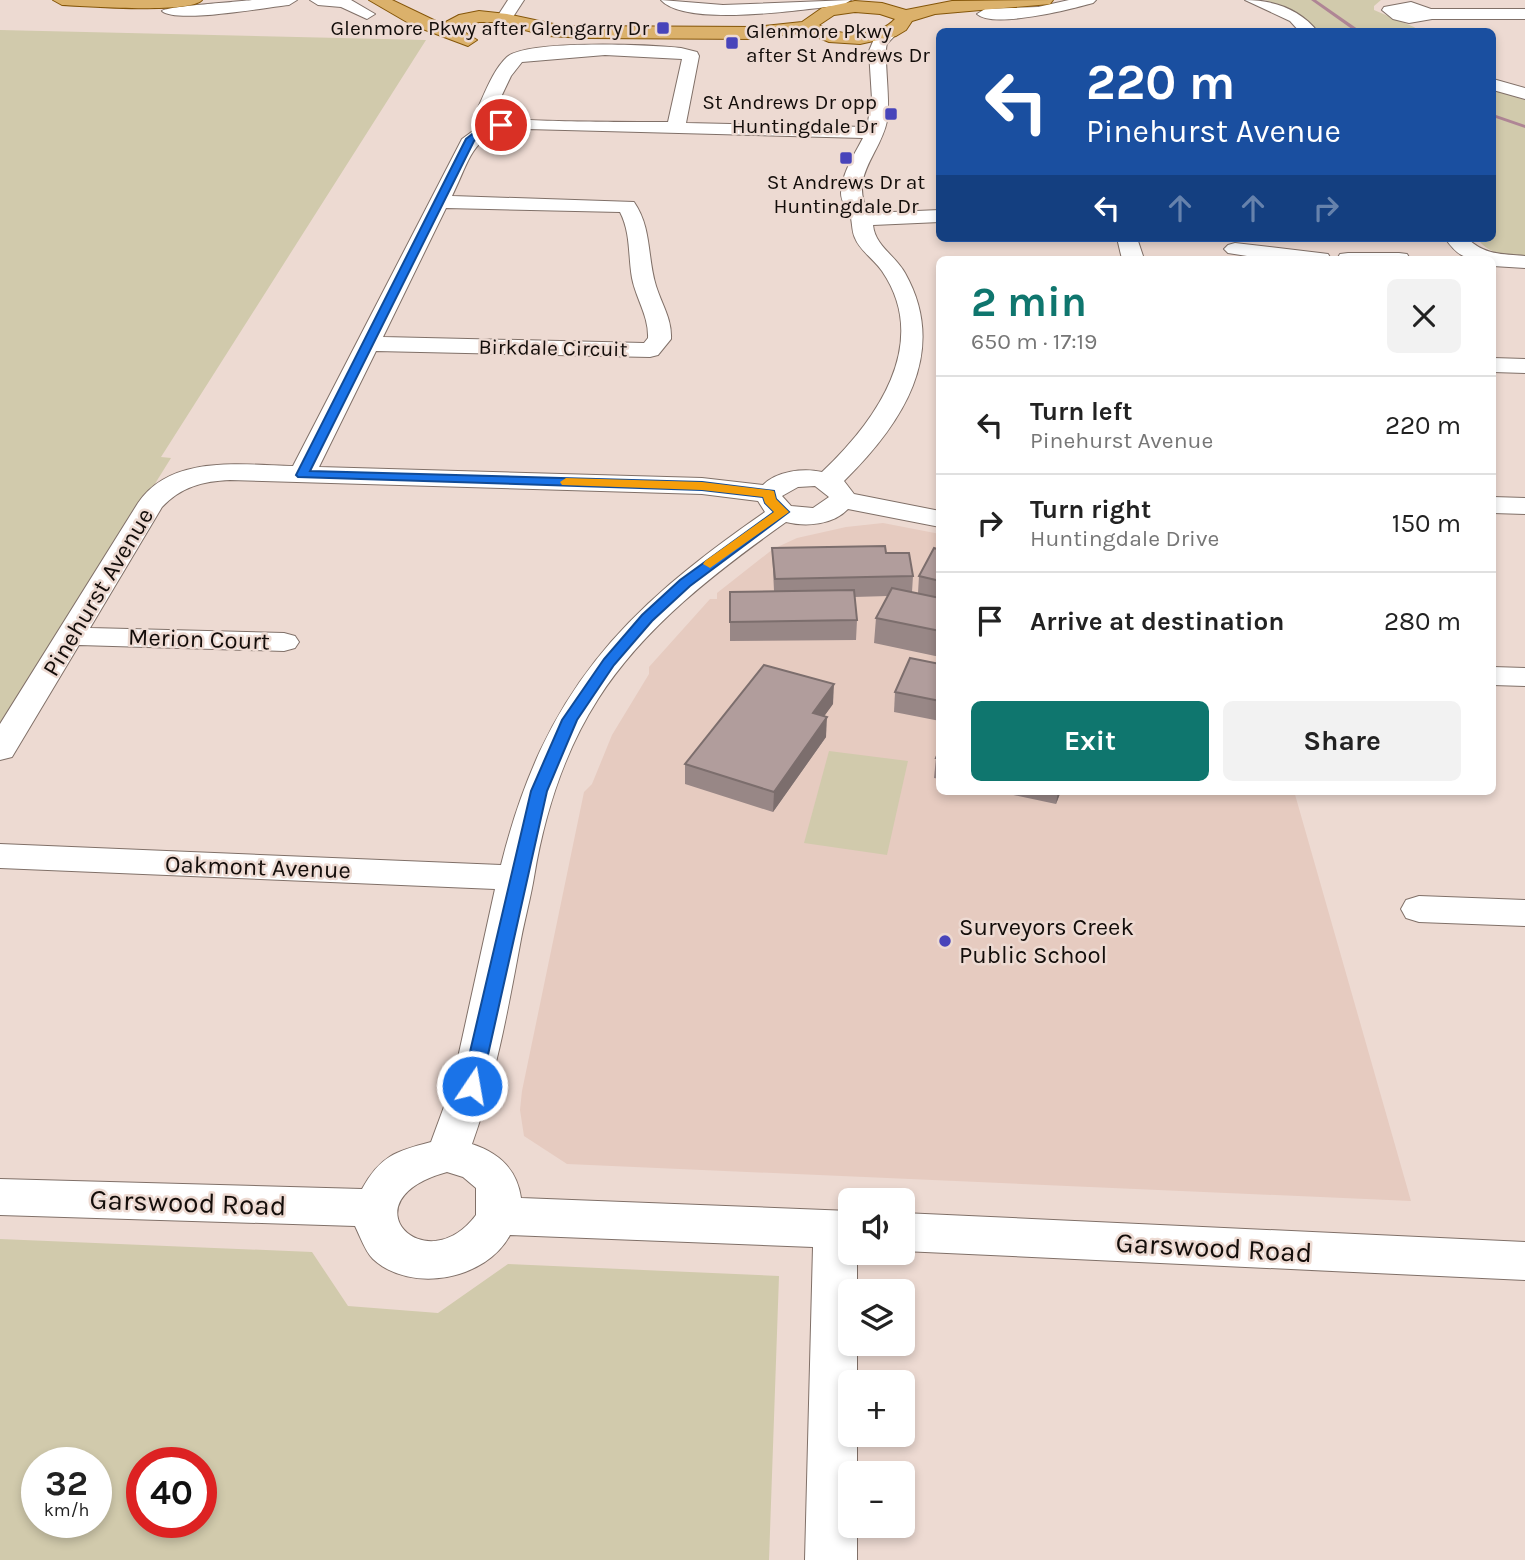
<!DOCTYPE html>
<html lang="en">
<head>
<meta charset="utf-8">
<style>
	:root { --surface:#fff; --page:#f2f2f2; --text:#222; --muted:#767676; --line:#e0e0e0; --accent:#0f766e }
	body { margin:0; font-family:Karla,sans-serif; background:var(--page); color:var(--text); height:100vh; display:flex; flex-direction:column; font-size:26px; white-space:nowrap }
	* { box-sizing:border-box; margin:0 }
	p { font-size:23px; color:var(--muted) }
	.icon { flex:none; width:38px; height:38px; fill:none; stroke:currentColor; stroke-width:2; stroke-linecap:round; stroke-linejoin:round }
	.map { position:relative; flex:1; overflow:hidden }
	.sheet { position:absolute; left:936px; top:256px; width:560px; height:539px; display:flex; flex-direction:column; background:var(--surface); border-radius:10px; box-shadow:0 4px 10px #0003 }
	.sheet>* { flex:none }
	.guide { position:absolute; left:936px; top:28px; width:560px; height:214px; border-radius:10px; box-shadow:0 4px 10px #0003; background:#1a4fa0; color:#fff; overflow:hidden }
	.buttons { position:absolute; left:838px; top:1188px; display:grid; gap:14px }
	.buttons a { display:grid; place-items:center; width:77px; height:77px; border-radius:10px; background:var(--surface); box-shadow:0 4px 10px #0003; font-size:35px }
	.speed { position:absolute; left:21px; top:1447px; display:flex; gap:14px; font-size:35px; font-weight:700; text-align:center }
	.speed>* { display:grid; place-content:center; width:91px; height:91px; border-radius:50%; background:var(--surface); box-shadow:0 4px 10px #0003; line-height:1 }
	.speed small { font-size:18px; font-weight:400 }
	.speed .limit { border:10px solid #d22; background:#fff; color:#111 }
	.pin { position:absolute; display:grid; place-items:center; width:60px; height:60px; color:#fff; margin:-30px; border:4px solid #fff; border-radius:50%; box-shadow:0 2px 7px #0007 }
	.me { position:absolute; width:77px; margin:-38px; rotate:12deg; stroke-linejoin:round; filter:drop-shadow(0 0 5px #0008) }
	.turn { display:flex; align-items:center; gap:24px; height:147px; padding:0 35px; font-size:32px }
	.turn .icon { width:91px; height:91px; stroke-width:2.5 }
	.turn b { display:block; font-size:49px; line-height:60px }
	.lanes { display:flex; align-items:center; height:66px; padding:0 35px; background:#0003; justify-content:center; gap:35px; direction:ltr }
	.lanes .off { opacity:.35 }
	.round { display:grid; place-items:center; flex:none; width:74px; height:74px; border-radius:10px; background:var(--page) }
	.overview { display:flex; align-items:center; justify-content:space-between; height:119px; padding:0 35px }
	h1 { font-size:42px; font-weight:700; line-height:52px; color:var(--accent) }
	.cta { display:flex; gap:14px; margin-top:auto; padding:14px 35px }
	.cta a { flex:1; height:80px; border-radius:10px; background:var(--accent); color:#fff; font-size:28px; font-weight:700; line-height:80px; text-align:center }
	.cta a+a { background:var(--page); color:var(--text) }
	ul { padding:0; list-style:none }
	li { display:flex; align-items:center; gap:21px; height:98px; padding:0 35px; border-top:2px solid var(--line) }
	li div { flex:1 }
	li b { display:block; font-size:26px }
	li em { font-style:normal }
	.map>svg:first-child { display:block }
	.built { fill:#e6cbc0 }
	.green { fill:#d1caac; fill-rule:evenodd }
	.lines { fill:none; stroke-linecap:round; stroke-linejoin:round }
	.stream { fill:#af8595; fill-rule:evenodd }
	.minor-casing { stroke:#807068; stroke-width:2 }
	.major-casing { stroke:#855609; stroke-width:2 }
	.minor { fill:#fff; fill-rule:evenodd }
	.major { fill:#dbb16b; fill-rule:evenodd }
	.wall { fill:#988786 }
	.shaded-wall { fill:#7c6e6d }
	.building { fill:#b19d9c; stroke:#7c6e6d; stroke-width:2 }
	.route { fill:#1a73e8; stroke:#114b97; stroke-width:2 }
	.slow { fill:#f59e0b }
	.poi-dot { fill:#4844ba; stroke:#eddad2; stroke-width:2.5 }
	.labels { text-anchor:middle; stroke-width:5; stroke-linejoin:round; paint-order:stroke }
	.far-poi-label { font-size:21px; fill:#130d0a; stroke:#eddad2; text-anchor:end }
	.far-street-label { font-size:21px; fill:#130d0a; stroke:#eddad2 }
	.street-label { font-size:24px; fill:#130d0a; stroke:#eddad2 }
	.poi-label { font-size:24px; fill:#130d0a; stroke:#eddad2; text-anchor:start }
	.near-street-label { font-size:28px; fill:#130d0a; stroke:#eddad2 }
</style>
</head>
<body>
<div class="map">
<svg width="1525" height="1560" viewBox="0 0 1525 1560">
	<rect width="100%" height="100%" fill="#eddad2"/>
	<polygon class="built" points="883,523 940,534 940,791 1294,791 1411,1201 567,1164 524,1136 520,1110 522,1091 584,792 592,784 612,735 649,674 649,667 710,599 717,599 717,593 773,549 797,538 846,527"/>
	<g class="green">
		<polygon points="1266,0 1381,0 1374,6 1374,10 1414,27 1419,31 1317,31 1298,14"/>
		<polygon points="0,30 426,40 161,457 171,458 0,733"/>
		<path d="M1493,90L1525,100V256C1507,256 1487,254 1477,238H1493Z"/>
		<polygon points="829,751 908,761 887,855 804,843"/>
		<path d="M0,1239L312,1252L348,1306L438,1313L508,1264L779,1276L769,1560H0ZM96,1463V1522H37V1463ZM142,1463H201V1522H142Z"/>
	</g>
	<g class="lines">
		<g class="stream">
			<polygon points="1311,0 1316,0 1362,32 1356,32"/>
			<polygon points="1493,114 1525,125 1525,128 1493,117"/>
		</g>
		<g class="minor-casing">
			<g id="minor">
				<path d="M252,0H297L289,5C267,7 176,24 162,11C168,6 238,2 252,0Z"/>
				<polygon points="310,0 351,0 375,14 367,19 341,7 318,5"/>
				<polygon points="508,0 524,0 511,20 499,20 497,17"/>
				<path d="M661,0L723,5L851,0L843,5C806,9 686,28 661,0Z"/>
				<path d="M1069,0H1096L1093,3C1072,9 993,29 977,14L985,9L1038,7Z"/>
				<path d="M1245,0C1273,0 1300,9 1318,32H1300L1290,21Z"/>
				<polygon points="1411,2 1431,9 1525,9 1525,19 1432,19 1409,23 1393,19 1382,10 1384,7"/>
				<path d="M890,27L898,32C895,36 890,40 887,44C883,52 891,104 887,121C880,155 848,177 869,213L940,210V222L873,225C875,246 895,255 905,273C950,353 901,425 844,481L854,494L940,511V527L848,509C833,525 806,527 786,522C716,572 645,626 598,699C564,752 544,816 534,877C531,896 525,918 521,939C508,1009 496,1077 472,1144C499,1153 517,1169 521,1198L850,1211V1253H857V1292H850V1344H857V1382H850V1435H857V1474H850V1526H857V1560H805L813,1247L510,1235C486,1280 411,1294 373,1259C365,1251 360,1236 355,1226L0,1215V1179L362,1189C380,1156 396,1151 431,1142L452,1085L495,889L0,868V844L501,865C544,692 622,611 765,512L758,501L702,494L230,480C203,481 181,487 162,507L90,628L284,633L295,636L299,642L295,648L284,651L79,645L12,757L0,760V724L138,503C171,454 242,465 293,466L462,139L481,125L474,118L475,114C484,96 492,71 507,57C528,39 651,45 681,48L697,52L699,56L686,123L867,127L872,99L869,51L874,39L884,29ZM605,55L682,59L668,122C645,122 501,122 492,116L511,76L522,62ZM527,129L863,138C854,155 842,173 841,193C841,201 845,205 849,212C853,220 851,230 855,238C860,251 874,259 882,271C932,344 875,422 822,472C803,468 777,471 763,485L702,478L319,467L376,351L650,357L658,355L671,339C672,319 662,305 656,286C647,257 652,228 634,202L452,196C473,153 472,130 527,129ZM446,208L620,212C631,233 628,256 632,278C636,299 649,316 648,338L644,343L383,337ZM815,486L829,497L813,508L791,506L782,496L798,487ZM447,1172L463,1177L476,1188V1215C425,1283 344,1200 447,1172Z"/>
				<polygon points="1493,79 1525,88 1525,99 1493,90"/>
				<polygon points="1117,238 1137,238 1144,259 1122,259"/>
				<path d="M1445,238H1467C1484,255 1502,254 1525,256V268L1493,266V259C1468,259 1460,260 1445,238Z"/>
				<polygon points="1235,243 1320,253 1328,254 1331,259 1266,259 1228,253 1224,249 1228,245"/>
				<polygon points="1348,253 1399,253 1407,254 1410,259 1337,259 1340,254"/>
				<polygon points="1493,358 1525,359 1525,373 1493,372"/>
				<polygon points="1493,497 1525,498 1525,514 1493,513"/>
				<polygon points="1493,667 1525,668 1525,686 1493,685"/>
				<polygon points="1419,896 1525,900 1525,926 1419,922 1406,918 1401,909 1406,900"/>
				<polygon points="903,1213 1525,1242 1525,1280 903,1251"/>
			</g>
		</g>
		<g class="major-casing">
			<g id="major">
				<path d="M53,0H202C190,14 85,6 62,5Z"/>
				<path d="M369,0H392L442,24L459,15L479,11L507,14L563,26L755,27L802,22L822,8L855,1L882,3L906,10L952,1L1053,0L1050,4L935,14L912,21L906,30L896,36L860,44L829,42L805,32L755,39L588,38L548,36L493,22H479L458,28L477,40L468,46L412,25ZM855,12L880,14L895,19C879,37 839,37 819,25L834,15Z"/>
			</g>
		</g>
		<use href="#minor" class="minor"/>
		<use href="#major" class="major"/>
	</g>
	<g class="wall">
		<polygon points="772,548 886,553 913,576 912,592 918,593 919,576 940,550 940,657 874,643 876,618 888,596 854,597 857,620 856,640 730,641 730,592 774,591"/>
		<polygon points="940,664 940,721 894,712 895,692"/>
		<polygon points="833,704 824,716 826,737 773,812 685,784 685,764"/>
		<polygon points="940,748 940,779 934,778 936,758"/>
		<polygon points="995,791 1061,791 1056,804"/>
	</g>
	<g class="shaded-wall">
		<polygon points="834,684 833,704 812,733 813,713"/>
		<polygon points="827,717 826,737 773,812 774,792"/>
		<polygon points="1058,791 1061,791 1056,804"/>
	</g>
	<g class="building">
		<polygon points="885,546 886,553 909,553 913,576 775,579 772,548"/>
		<polygon points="934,548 940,550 940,581 919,576"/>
		<polygon points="892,588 940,598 940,631 876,618"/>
		<polygon points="854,590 857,620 730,622 730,592"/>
		<polygon points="910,658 940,664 940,701 895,692"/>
		<polygon points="764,665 834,684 813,713 827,717 774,792 685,764"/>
		<polygon points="940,748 940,758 936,758"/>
	</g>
	<polygon class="route" points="501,123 505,125 504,127 487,132 474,141 310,471 702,482 774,491 776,499 789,512 690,586 652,621 614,665 577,720 547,791 481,1086 478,1091 472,1094 465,1091 462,1086 531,791 562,720 604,659 642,615 680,580 774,512 765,503 763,497 702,490 298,477 296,475 466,139 480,128"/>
	<polygon class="slow" points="566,478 702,482 769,490 774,491 776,499 789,512 710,568 703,564 705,561 774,512 765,503 763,497 702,490 562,485 560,482"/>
	<g class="poi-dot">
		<rect x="656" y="21" width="14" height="14" rx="3.5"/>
		<rect x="725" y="36" width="14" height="14" rx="3.5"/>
		<rect x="884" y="107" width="14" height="14" rx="3.5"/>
		<rect x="839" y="151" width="14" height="14" rx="3.5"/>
		<circle cx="945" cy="941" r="7"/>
	</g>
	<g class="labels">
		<g class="far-poi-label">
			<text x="649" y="35">Glenmore Pkwy after Glengarry Dr</text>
			<text x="746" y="38" text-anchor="start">Glenmore Pkwy<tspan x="746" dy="24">after St Andrews Dr</tspan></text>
			<text x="877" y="109">St Andrews Dr opp<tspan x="877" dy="24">Huntingdale Dr</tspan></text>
			<text x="846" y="189" text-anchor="middle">St Andrews Dr at<tspan x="846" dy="24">Huntingdale Dr</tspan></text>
		</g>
		<g class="far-street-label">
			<text transform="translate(553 348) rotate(1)" y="7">Birkdale Circuit</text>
		</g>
		<g class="street-label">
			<text transform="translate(98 592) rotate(-59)" y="8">Pinehurst Avenue</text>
			<text transform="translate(199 639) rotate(2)" y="8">Merion Court</text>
			<text transform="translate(258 867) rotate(2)" y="8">Oakmont Avenue</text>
		</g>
		<g class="poi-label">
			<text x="959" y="935">Surveyors Creek<tspan x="959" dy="28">Public School</tspan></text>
		</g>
		<g class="near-street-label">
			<text transform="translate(188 1202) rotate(2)" y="10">Garswood Road</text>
			<text transform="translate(1214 1247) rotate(3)" y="10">Garswood Road</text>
		</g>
	</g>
</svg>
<div class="buttons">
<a><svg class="icon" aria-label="sound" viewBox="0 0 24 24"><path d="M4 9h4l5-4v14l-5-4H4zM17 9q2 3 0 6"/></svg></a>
<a><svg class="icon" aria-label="layers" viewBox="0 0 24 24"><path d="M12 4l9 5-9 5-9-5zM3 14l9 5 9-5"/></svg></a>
<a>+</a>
<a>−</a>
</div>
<div class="speed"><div>32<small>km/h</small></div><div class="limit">40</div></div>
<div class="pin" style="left:501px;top:125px;background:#d93025"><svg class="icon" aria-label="arrive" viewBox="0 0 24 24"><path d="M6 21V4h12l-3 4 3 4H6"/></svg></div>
<svg class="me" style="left:472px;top:1086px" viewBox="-20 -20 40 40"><circle r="17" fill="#1a73e8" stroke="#fff" stroke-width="3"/><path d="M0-11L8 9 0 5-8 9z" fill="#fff"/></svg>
<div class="guide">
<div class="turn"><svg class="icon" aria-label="left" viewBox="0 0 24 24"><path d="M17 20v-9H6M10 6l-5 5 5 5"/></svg><div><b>220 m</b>Pinehurst Avenue</div></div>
<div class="lanes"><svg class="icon" aria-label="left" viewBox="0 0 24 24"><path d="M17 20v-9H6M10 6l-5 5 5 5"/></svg><svg class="icon off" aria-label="ahead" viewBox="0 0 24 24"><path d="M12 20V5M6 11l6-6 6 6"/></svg><svg class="icon off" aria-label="ahead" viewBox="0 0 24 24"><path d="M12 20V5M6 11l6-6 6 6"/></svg><svg class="icon off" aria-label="right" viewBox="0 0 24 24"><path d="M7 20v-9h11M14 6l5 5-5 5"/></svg></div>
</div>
<section class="sheet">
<div class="overview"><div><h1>2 min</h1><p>650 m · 17:19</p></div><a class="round"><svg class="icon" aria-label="close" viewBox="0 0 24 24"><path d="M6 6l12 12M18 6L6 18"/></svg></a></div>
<ul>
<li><svg class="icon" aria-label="left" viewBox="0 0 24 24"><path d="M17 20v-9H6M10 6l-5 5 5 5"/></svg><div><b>Turn left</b><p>Pinehurst Avenue</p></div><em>220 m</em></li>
<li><svg class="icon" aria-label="right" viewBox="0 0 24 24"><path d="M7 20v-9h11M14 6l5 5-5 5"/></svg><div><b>Turn right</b><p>Huntingdale Drive</p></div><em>150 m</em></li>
<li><svg class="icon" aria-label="arrive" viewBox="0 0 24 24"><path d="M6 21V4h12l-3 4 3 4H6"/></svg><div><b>Arrive at destination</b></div><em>280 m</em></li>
</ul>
<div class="cta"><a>Exit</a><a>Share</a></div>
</section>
</div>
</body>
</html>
